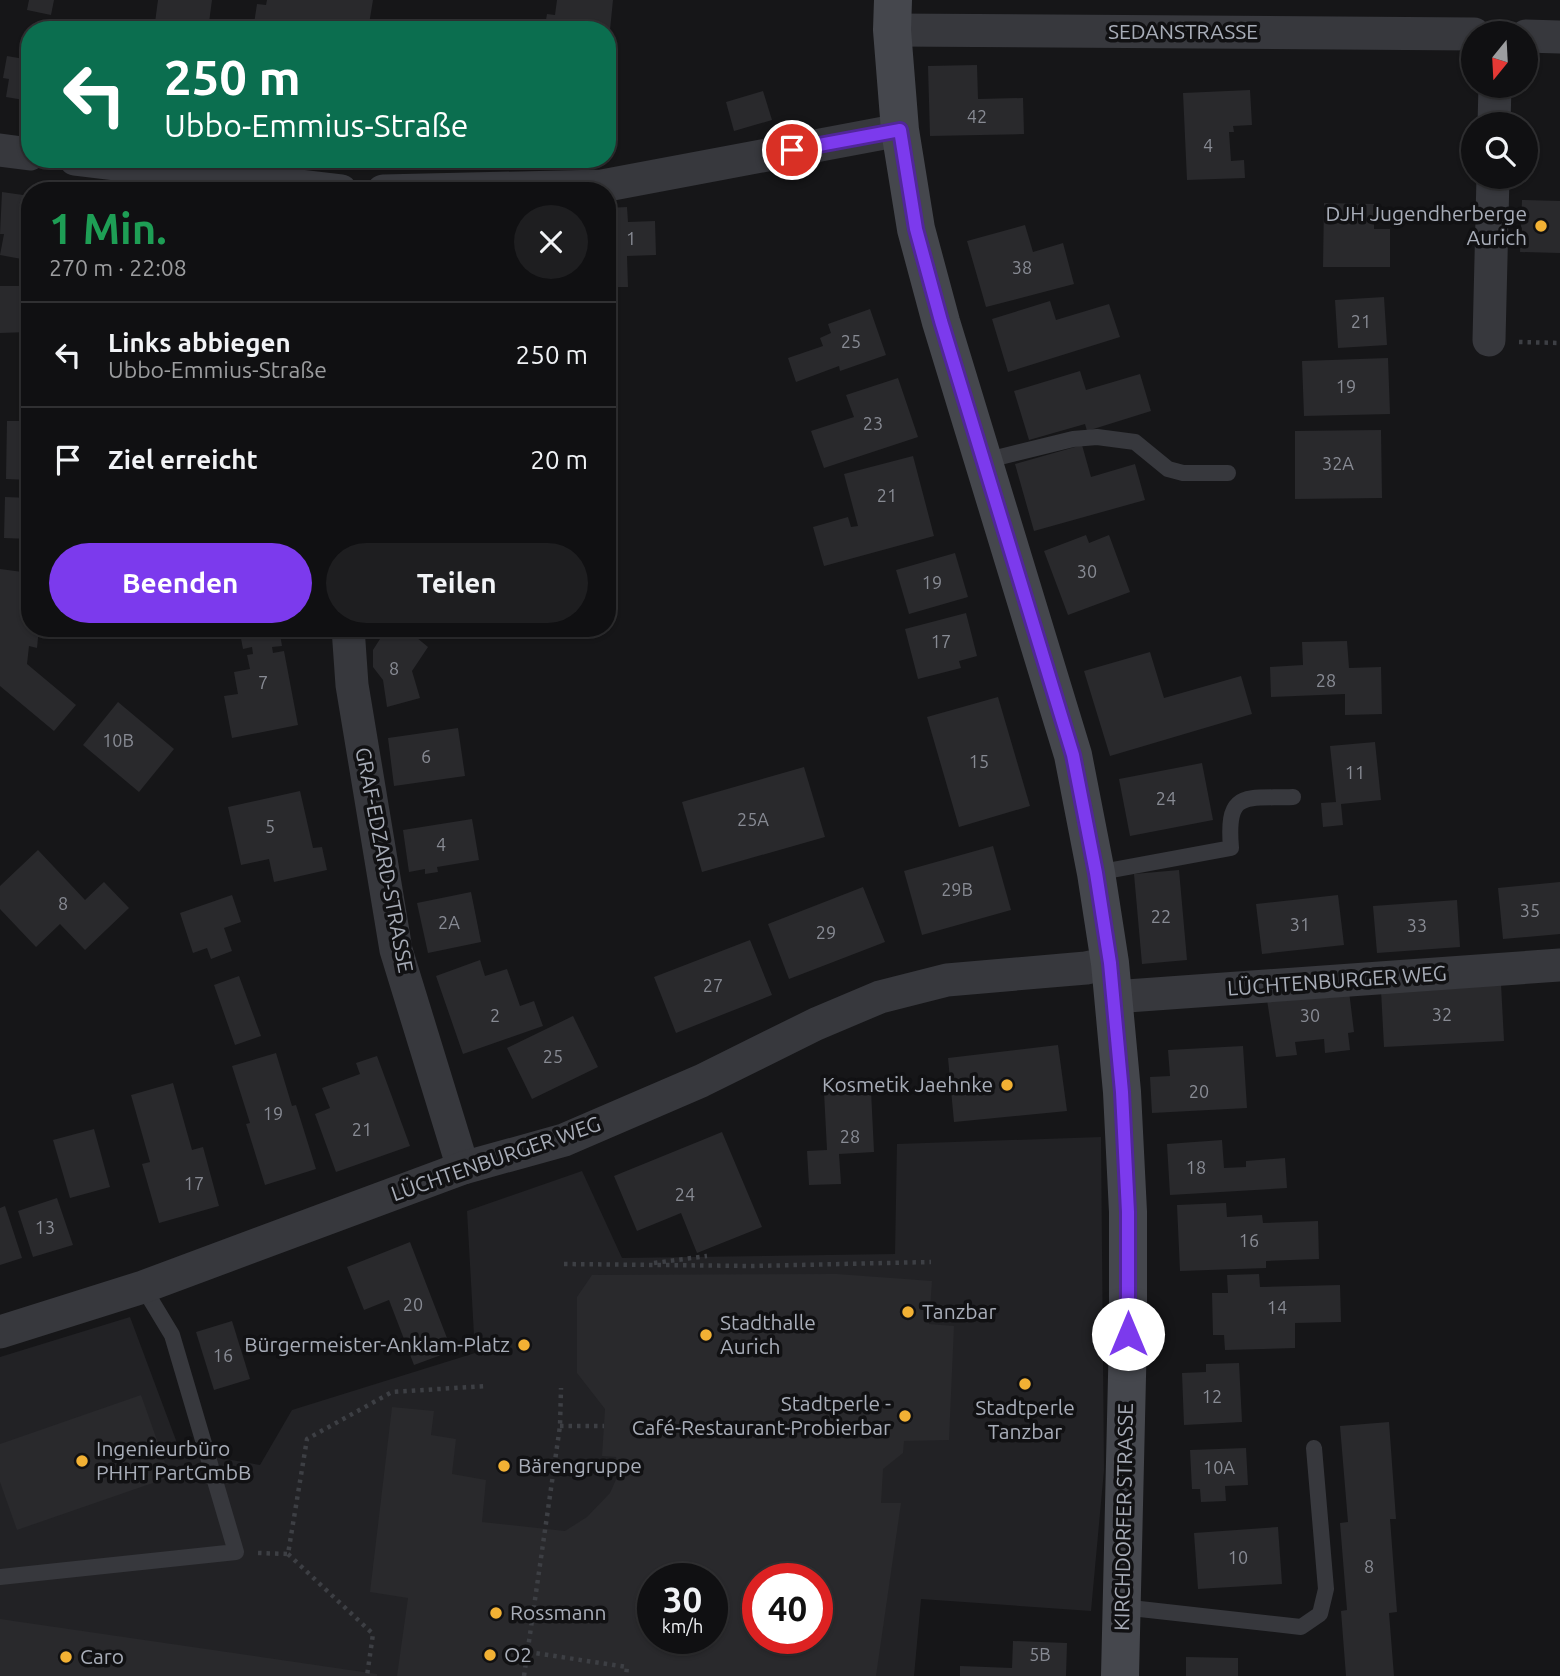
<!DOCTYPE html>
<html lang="de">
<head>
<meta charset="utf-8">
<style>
	:root { --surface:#101012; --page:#1e1e20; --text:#f1f3f6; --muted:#9c9d9f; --line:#303032; --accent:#7c3aed }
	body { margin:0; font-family:Ubuntu,sans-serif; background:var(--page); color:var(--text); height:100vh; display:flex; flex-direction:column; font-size:26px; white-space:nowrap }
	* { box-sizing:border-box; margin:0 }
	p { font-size:23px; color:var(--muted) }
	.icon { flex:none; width:38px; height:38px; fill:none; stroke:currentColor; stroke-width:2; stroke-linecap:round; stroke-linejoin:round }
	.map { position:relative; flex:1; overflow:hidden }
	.side { position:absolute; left:21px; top:182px; width:595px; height:455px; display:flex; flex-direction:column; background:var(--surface); border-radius:28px; box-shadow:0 2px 5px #0004,0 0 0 2px var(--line) }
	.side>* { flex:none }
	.guide { position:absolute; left:21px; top:21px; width:595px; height:147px; border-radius:28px; box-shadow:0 2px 5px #0004,0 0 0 2px var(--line); background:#0b6e4f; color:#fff; overflow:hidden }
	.needle { width:46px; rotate:198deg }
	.fabs { position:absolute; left:1461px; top:21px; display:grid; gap:14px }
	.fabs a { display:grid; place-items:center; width:77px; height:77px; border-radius:50%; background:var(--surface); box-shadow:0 2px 5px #0004,0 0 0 2px var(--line); font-size:35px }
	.speed { position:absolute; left:637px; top:1563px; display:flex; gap:14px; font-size:35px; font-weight:700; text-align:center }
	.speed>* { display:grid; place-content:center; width:91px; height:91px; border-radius:50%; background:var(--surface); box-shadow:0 2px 5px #0004,0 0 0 2px var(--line); line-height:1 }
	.speed small { font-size:18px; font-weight:400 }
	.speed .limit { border:10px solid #d22; background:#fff; color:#111 }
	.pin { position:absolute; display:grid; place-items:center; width:60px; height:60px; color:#fff; margin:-30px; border:4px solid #fff; border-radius:50%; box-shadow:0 2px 7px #0007 }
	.me { position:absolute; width:77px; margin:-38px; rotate:0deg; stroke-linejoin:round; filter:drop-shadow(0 0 5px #0008) }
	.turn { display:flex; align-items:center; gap:24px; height:147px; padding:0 28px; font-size:32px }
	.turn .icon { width:91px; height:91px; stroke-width:2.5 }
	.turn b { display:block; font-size:49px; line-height:60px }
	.round { display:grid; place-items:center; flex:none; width:74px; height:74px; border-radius:37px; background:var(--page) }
	.overview { display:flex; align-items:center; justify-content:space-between; height:119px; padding:0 28px }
	h1 { font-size:42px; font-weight:700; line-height:52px; color:#1e9e55 }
	.button { display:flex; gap:14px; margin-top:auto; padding:14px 28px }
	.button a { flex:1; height:80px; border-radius:42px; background:var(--accent); color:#fff; font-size:28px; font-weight:700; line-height:80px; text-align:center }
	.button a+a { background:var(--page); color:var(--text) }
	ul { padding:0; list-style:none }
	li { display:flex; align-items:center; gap:21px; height:105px; padding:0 28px; border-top:2px solid var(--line) }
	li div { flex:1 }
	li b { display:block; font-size:26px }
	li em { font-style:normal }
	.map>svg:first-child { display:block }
	.built { fill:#222225; fill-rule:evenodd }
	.building { fill:#29292c; fill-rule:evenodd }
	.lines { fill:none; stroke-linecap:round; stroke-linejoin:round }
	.path { stroke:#3d3f44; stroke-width:4.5; stroke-dasharray:3.5 5; stroke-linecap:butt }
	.lane { stroke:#37383d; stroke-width:16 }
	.street { stroke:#37383d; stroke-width:33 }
	.secondary { stroke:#45474d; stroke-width:38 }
	.route-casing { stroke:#51269a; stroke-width:18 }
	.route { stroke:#7c3aed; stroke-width:12 }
	.poi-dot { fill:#f2b134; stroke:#111113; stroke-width:2.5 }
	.labels { text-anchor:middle; stroke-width:7; stroke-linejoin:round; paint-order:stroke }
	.number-label { font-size:18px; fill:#888b94 }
	.street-label { font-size:21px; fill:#a8adb8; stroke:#111113 }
	.poi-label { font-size:21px; fill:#a8adb8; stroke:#111113; text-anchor:start }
</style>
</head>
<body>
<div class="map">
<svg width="1560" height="1676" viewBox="0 0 1560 1676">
	<rect width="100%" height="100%" fill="#161618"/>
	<path class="built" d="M1101,1137L1104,1470L1091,1611L921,1599L914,1676H0V1357L130,1317L180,1451L260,1465L292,1410L475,1353L467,1211L582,1171L622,1258L895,1254L897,1144ZM653,1578H712V1638H653ZM758,1578H817V1638H758Z"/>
	<g class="building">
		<polygon points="29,0 54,0 51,15 27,10"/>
		<polygon points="158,0 212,0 208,30 154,30"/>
		<polygon points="267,0 373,0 368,30 253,30 257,4 266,5"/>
		<polygon points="557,0 613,0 610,30 553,30 554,27 545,26 547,14 555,15"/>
		<polygon points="7,56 30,60 30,101 6,97 9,79 3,78"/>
		<polygon points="977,65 978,99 1023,98 1024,134 930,136 928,66"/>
		<polygon points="1250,90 1252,125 1233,126 1234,132 1229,132 1231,161 1244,160 1245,178 1187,180 1183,93"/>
		<polygon points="763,91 772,120 734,131 726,102"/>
		<polygon points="2,192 30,196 30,240 27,260 0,255 4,234 0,234"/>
		<polygon points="1522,200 1560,201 1560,253 1520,252"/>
		<polygon points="1324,203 1374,204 1374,229 1390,229 1390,267 1323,267"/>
		<polygon points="627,207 628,222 655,221 656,255 627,256 628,287 607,287 607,208"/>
		<polygon points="1025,225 1033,252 1063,243 1074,284 986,307 967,241"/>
		<polygon points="0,286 30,286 29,332 0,333"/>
		<polygon points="1384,297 1387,345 1338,348 1335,300"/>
		<polygon points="1050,301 1056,320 1109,304 1120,337 1008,372 992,319"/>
		<polygon points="870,309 886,355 840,371 839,366 796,382 788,358 823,346 820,338 831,333 828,324"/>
		<polygon points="1388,358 1390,414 1304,416 1302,361"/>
		<polygon points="1080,371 1086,390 1140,374 1151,411 1087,431 1085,424 1029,440 1014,391"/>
		<polygon points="898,378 918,437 824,468 811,431 854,417 846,395"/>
		<polygon points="7,421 30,421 30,480 6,479"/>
		<polygon points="1381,430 1382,498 1295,499 1295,431"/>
		<polygon points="1082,445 1091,477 1135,464 1145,500 1034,531 1015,464"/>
		<polygon points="913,456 934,536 824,566 813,527 848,517 851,527 858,526 844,474"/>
		<polygon points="5,497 30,498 30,539 4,538"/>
		<polygon points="1086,535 1089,543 1109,535 1130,592 1068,615 1044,551"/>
		<polygon points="955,553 968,597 909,614 896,570"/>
		<polygon points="0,569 30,573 30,628 39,628 37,648 29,646 27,664 76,705 54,731 0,686"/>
		<polygon points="966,613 977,656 959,661 961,668 918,679 905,629"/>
		<polygon points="239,628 279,628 282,646 272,647 273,653 284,651 298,725 232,738 224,696 238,694 234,672 250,669 247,655 253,654 252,647 243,649"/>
		<polygon points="387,628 405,628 428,647 412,671 420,698 387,707 383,680 373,667 373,650"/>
		<polygon points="1347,641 1349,668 1381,667 1382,714 1345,715 1345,694 1271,697 1270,667 1303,665 1302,642"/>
		<polygon points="1150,652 1164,698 1241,676 1252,714 1110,756 1084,671"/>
		<polygon points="998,697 1030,806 959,827 927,717"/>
		<polygon points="118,702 174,749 139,792 83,745"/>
		<polygon points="458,728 465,776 394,786 388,738"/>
		<polygon points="1375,742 1381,800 1341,804 1343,825 1323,827 1321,803 1336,802 1330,746"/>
		<polygon points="1202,763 1213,820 1130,836 1119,779"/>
		<polygon points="804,767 825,837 702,872 682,802"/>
		<polygon points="300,791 313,848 322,847 327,870 274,882 269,859 241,865 228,807"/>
		<polygon points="472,819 479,860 437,867 438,872 425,874 425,869 409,872 403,830"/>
		<polygon points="993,846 1011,910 922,935 904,871"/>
		<polygon points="38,850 85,900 104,882 129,908 85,950 60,924 36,947 0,909 0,886"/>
		<polygon points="1179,870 1187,960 1142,964 1134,874"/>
		<polygon points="1560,882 1560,934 1503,939 1498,888"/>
		<polygon points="863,887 885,942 789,979 768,924"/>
		<polygon points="471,892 481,942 428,953 417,903"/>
		<polygon points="232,895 241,922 224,928 232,951 211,959 207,948 193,953 180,913"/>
		<polygon points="1338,895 1344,945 1262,954 1256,904"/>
		<polygon points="1457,900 1460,947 1377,953 1373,906"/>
		<polygon points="750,940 772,995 676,1033 654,977"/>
		<polygon points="480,960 485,976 507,969 520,1006 534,1001 543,1026 463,1054 436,976"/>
		<polygon points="239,976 261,1036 235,1045 214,985"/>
		<polygon points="1501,984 1504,1041 1384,1047 1381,990"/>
		<polygon points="1349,991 1354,1032 1348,1033 1350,1050 1325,1053 1324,1039 1295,1042 1297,1055 1276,1057 1267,1000"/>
		<polygon points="573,1016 598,1067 532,1099 507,1048"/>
		<polygon points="1058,1045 1067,1111 954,1122 948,1058"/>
		<polygon points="1243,1046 1247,1108 1152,1113 1150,1077 1170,1076 1168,1050"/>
		<polygon points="276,1053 292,1106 296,1105 316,1169 265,1185 246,1124 250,1123 232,1066"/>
		<polygon points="377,1056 410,1146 336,1172 315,1114 330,1108 322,1088 360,1074 356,1063"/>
		<polygon points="173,1083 192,1150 203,1147 219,1206 159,1223 142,1164 150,1162 131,1095"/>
		<polygon points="871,1090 874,1152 839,1154 841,1184 809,1185 807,1151 827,1150 824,1092"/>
		<polygon points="94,1129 110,1187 70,1198 53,1140"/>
		<polygon points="722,1132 762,1227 697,1253 681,1213 637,1231 614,1176"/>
		<polygon points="1222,1140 1224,1168 1246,1167 1246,1161 1285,1158 1287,1188 1170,1195 1167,1144"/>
		<polygon points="57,1198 73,1245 33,1257 18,1211"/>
		<polygon points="1226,1203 1227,1217 1262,1215 1263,1223 1318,1221 1319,1259 1266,1261 1266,1268 1180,1271 1177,1205"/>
		<polygon points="5,1206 22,1258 0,1265 0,1208"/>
		<polygon points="410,1242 452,1351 414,1365 389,1300 364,1310 347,1267"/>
		<path d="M837,1274L932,1281L929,1324L954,1326L949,1440L904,1441L903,1453L883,1469L881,1503H901L876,1676H397L408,1598L370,1592L392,1407L434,1411L431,1435L456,1439L452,1474L486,1480L482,1522L565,1531L587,1517L610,1493L618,1475L616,1457L602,1456L605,1409L577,1373V1297L592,1275ZM653,1578H712V1638H653ZM758,1578H817V1638H758Z"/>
		<polygon points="1259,1274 1260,1287 1340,1285 1341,1322 1295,1323 1295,1348 1225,1350 1224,1335 1213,1335 1212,1293 1228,1293 1227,1275"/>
		<polygon points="232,1321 250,1379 214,1390 196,1332"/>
		<polygon points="1239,1363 1242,1422 1184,1425 1182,1373 1206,1372 1206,1364"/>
		<polygon points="141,1395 170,1477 17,1530 0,1482 0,1444"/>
		<polygon points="1389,1422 1396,1519 1390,1519 1397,1612 1389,1613 1394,1676 1346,1676 1341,1611 1347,1610 1340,1523 1348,1522 1340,1426"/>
		<polygon points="1246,1448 1248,1485 1225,1486 1226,1501 1201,1502 1200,1489 1192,1489 1190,1450"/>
		<polygon points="1278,1527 1282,1584 1198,1589 1194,1533"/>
		<polygon points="0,1619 377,1674 377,1676 0,1676"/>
		<polygon points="1013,1641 1067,1643 1066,1676 960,1676 960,1666 1012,1668"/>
		<polygon points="1186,1657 1238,1658 1238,1676 1186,1676"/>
	</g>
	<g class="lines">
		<g class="path">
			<polyline points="1519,342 1560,343"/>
			<polyline points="654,1263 707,1256"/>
			<polyline points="564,1264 753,1266 931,1262"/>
			<polyline points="560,1426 604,1426"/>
			<polyline points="258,1553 288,1554 307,1439 392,1392 486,1386"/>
			<polyline points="288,1554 373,1634 367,1676"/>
			<polyline points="528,1652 627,1667 626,1676"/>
			<polyline points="524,1676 560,1426 561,1388"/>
		</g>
		<g class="lane">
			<polyline points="984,461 1073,439 1097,437 1135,442 1168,469 1183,473 1228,473"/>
			<path d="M1096,873L1231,848C1226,789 1245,799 1293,797"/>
			<polyline points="0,1577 236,1552 172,1335 143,1287"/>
			<polyline points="1122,1607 1301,1627 1320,1614 1326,1589 1314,1448"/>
		</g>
		<g class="street">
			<polyline points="892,30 1474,34"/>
			<polyline points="1526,36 1560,37"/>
			<polyline points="1494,124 1495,86"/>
			<polyline points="0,150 30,154"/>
			<polyline points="75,159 341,191"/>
			<polyline points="383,191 602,186 900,130"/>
			<polyline points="1489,340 1493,177"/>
			<polyline points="348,628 352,685 396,950 463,1168"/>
			<polyline points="1113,997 1560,965"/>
			<polyline points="0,1332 143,1287 463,1168 564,1140 701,1081 816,1024 880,997 947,980 1086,968 1110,963"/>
		</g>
		<polyline class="secondary" points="893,0 892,30 900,130 916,229 941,322 1073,755 1096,873 1110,963 1122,1092 1128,1212 1128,1334 1120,1676"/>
	</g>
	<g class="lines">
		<g class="route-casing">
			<polyline id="route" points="792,150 900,130 916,229 941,321 1073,755 1096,873 1110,963 1122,1092 1128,1212 1128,1334"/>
		</g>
		<use href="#route" class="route"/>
	</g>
	<g class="poi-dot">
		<circle cx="1541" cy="226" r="7"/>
		<circle cx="1007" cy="1085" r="7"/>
		<circle cx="908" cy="1312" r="7"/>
		<circle cx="706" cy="1335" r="7"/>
		<circle cx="524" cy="1345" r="7"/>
		<circle cx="1025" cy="1384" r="7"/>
		<circle cx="905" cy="1416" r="7"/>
		<circle cx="82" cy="1461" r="7"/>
		<circle cx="504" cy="1466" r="7"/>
		<circle cx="496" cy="1613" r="7"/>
		<circle cx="490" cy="1655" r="7"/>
		<circle cx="66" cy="1657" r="7"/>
	</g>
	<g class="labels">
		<g class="number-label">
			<text x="977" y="123">42</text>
			<text x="1208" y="152">4</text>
			<text x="631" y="245">1</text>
			<text x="1022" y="274">38</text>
			<text x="1361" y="328">21</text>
			<text x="851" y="348">25</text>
			<text x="1346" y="393">19</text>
			<text x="873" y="430">23</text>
			<text x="1338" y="470">32A</text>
			<text x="887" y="502">21</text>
			<text x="1087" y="578">30</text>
			<text x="932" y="589">19</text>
			<text x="941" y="648">17</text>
			<text x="394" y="675">8</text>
			<text x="1326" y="687">28</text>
			<text x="263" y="689">7</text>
			<text x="118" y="747">10B</text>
			<text x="426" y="763">6</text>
			<text x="979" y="768">15</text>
			<text x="1355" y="779">11</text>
			<text x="1166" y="805">24</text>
			<text x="753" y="826">25A</text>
			<text x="270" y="833">5</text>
			<text x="441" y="851">4</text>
			<text x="957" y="896">29B</text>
			<text x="63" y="910">8</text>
			<text x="1530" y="917">35</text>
			<text x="1161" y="923">22</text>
			<text x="449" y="929">2A</text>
			<text x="1300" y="931">31</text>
			<text x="1417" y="932">33</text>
			<text x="826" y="939">29</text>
			<text x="713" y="992">27</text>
			<text x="1442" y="1021">32</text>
			<text x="495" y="1022">2</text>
			<text x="1310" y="1022">30</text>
			<text x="553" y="1063">25</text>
			<text x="1199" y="1098">20</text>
			<text x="273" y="1120">19</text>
			<text x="362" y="1136">21</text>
			<text x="850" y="1143">28</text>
			<text x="1196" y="1174">18</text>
			<text x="194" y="1190">17</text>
			<text x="685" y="1201">24</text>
			<text x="45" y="1234">13</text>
			<text x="1249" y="1247">16</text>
			<text x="413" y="1311">20</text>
			<text x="1277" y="1314">14</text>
			<text x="223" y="1362">16</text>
			<text x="1212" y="1403">12</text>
			<text x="1219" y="1474">10A</text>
			<text x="1238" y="1564">10</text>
			<text x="1369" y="1573">8</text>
			<text x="1040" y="1661">5B</text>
		</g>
		<g class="street-label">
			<text x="1183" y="39">SEDANSTRASSE</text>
			<text transform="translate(384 860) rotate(79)" y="7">GRAF-EDZARD-STRASSE</text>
			<text transform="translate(1337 981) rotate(-4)" y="7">LÜCHTENBURGER WEG</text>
			<text transform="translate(496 1159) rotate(-19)" y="7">LÜCHTENBURGER WEG</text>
			<text transform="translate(1124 1517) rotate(-89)" y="7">KIRCHDORFER STRASSE</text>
		</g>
		<g class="poi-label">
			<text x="1527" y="221" text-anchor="end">DJH Jugendherberge<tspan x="1527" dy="24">Aurich</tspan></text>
			<text x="993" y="1092" text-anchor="end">Kosmetik Jaehnke</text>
			<text x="922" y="1319">Tanzbar</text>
			<text x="720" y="1330">Stadthalle<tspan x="720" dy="24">Aurich</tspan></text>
			<text x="510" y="1352" text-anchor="end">Bürgermeister-Anklam-Platz</text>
			<text x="891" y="1411" text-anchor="end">Stadtperle -<tspan x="891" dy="24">Café-Restaurant-Probierbar</tspan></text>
			<text x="1025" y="1415" text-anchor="middle">Stadtperle<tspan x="1025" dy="24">Tanzbar</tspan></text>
			<text x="96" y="1456">Ingenieurbüro<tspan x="96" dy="24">PHHT PartGmbB</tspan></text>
			<text x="518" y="1473">Bärengruppe</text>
			<text x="510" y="1620">Rossmann</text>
			<text x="504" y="1662">O2</text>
			<text x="80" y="1664">Caro</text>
		</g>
	</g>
</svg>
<div class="fabs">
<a><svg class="needle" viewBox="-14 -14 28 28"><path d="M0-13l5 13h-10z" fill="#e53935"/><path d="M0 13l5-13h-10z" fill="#9c9d9f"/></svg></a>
<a><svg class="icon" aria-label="search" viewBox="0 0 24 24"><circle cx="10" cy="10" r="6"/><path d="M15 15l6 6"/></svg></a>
</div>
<div class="speed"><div>30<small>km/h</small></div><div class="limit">40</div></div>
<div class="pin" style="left:792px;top:150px;background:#d93025"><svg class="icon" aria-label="arrive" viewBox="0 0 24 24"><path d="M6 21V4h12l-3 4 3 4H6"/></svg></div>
<svg class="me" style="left:1128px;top:1334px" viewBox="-20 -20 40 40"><circle r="19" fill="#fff"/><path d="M0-13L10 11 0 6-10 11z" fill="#7c3aed"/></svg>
<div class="guide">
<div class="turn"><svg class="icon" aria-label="left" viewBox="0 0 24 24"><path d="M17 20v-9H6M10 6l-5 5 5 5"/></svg><div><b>250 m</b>Ubbo-Emmius-Straße</div></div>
</div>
<section class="side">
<div class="overview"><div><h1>1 Min.</h1><p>270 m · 22:08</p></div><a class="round"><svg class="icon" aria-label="close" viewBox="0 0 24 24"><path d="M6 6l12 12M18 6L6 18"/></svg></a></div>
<ul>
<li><svg class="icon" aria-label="left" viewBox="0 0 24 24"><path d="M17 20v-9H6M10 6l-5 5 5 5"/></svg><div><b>Links abbiegen</b><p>Ubbo-Emmius-Straße</p></div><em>250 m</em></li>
<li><svg class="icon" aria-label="arrive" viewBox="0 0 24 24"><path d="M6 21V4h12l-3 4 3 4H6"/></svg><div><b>Ziel erreicht</b></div><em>20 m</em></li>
</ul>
<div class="button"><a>Beenden</a><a>Teilen</a></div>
</section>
</div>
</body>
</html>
